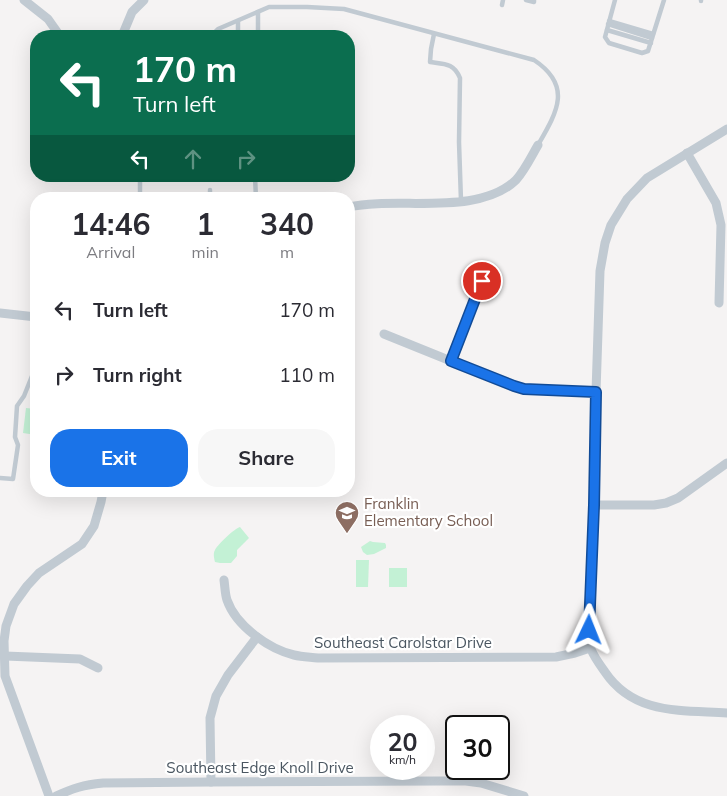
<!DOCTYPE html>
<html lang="en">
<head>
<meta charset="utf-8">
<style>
	:root { --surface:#fff; --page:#f7f7f7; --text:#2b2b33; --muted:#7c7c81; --accent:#1a73e8 }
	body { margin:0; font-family:Mulish,sans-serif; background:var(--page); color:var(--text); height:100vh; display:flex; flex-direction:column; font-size:19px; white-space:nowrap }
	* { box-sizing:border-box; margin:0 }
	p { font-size:16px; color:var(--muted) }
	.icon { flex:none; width:28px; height:28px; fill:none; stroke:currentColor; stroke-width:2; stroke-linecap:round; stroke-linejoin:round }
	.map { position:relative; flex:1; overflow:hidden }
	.side { position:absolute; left:30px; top:192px; width:325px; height:305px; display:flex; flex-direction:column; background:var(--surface); border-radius:20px; box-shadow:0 5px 20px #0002 }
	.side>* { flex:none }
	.banner { position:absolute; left:30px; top:30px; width:325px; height:152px; border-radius:20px; box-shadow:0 5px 20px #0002; background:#0b6e4f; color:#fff; overflow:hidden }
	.speed { position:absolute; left:370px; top:715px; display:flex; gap:10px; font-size:25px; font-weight:700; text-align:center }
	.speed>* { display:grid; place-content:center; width:65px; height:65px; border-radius:50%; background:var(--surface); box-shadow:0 5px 20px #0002; line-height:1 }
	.speed small { font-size:12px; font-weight:400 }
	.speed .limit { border:2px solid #111; border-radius:8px; background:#fff; color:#111 }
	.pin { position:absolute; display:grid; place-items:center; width:42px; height:42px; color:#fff; margin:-21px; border:2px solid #fff; border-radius:50%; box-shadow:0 1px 5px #0007 }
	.me { position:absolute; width:55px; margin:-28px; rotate:2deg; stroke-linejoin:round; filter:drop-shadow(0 0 4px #0008) }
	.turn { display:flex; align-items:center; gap:18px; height:105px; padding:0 20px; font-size:22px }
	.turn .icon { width:65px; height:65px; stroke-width:2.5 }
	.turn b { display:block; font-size:35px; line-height:42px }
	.lanes { display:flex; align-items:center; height:48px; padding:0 20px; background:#0003; justify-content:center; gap:25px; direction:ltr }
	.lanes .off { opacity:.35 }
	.eta { display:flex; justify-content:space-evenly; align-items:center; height:85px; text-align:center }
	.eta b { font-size:30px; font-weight:700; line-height:35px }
	.cta { display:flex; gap:10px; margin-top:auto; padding:10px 20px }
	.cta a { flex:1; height:58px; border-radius:20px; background:var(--accent); color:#fff; font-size:20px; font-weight:700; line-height:58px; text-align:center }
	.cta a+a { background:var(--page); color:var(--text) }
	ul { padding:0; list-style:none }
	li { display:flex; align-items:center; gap:15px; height:65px; padding:0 20px }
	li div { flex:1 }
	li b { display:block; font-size:19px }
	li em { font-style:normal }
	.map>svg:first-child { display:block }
	.green { fill:#c3f1d5 }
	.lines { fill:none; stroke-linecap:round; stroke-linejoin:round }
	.lane { stroke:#c1cad2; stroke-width:4.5 }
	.street { stroke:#c1cad2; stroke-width:9 }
	.route-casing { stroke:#114b97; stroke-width:12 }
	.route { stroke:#1a73e8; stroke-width:9 }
	.labels { text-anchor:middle; stroke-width:4.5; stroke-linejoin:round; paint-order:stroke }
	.education-label { font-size:15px; fill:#785e54; stroke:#fff; text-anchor:start }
	.street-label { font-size:15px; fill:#4a5661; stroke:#fff }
</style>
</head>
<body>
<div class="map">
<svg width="727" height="796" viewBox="0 0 727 796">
	<rect width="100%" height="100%" fill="#f5f3f3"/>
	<g class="green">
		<polygon points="26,408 36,409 36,435 23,433"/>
		<path d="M240,527L249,538L237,550V556L231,563H220L215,562C214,558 213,553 215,550C219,543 234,529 240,527Z"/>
		<polygon points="370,541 373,542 385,543 386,545 386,548 374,554 367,555 363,552 361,547"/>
		<polygon points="356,560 369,560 368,587 356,587"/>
		<rect x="389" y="568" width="18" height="19"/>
	</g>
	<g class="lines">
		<g class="lane">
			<polyline points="526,0 534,2 534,0"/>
			<polyline points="615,0 605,37 609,43 642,53 648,51 664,0"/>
			<polyline points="701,1 701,0"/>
			<polyline points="502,5 503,0"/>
			<polyline points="609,21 653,34"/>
			<polyline points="608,24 652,38"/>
			<polyline points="607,30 651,43"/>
			<path d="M434,34L431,49L430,62C445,64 454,63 460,78L459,142L461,201"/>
			<path d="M211,36L218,29L269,7H307L344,9L534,60C573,86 557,112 538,145"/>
			<polyline points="238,36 238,21"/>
			<polyline points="258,36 258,12"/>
			<polyline points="255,176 256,199"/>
			<polyline points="140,199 140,176"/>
			<polyline points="210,199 210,190"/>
			<polyline points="0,478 13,479 18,445 15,437 17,406 24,396 34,371"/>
		</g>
		<g class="street">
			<polyline points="24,0 48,19 60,36"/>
			<polyline points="122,36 132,12 144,0"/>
			<path d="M727,129L647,178L627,199L611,225L605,243L600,271L596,392L594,505L589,630C589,636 589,643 591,649C594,657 600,665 605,672C634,715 681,710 727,713"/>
			<polyline points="687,153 716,203 721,225 719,303"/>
			<path d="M349,207C397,196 478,217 516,180C525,170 531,157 538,145"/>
			<polyline points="0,313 36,317"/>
			<polyline points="384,334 513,386 524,389 596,392"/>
			<polyline points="451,361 482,281"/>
			<polyline points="594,505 654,505 666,503 678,498 727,463"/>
			<path d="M224,580C225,587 225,594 227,600C236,626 269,649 294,655C302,657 310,657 318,658L556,657L575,653L590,648"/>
			<polyline points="5,656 80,659 98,668"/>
			<polyline points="211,782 210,718 216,696 228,675 257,637"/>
			<polyline points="49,796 5,676 4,641 6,626 14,604 27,586 39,573 82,544 94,526 101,502 103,491"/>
			<path d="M56,796C74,788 83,785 103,783L211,782L441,781H466L481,783L524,796"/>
		</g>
	</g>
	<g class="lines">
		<g class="route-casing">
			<polyline id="route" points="482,281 451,361 514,386 524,389 596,392 594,505 589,630"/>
		</g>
		<use href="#route" class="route"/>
	</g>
	<defs>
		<g id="school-pin" transform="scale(1.25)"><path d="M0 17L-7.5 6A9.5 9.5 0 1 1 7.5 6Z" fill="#8d6e63" stroke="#fff"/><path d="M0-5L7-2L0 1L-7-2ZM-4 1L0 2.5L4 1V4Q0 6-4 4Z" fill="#fff"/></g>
	</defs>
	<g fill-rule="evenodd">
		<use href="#school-pin" x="347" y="513"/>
	</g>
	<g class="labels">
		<g class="education-label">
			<text x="364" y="509">Franklin<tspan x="364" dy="17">Elementary School</tspan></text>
		</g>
		<g class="street-label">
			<text x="403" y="648">Southeast Carolstar Drive</text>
			<text x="260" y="773">Southeast Edge Knoll Drive</text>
		</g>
	</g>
</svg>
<div class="speed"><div>20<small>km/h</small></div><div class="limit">30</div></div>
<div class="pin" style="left:482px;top:281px;background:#d93025"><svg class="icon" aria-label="arrive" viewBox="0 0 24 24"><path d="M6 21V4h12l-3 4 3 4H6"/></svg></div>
<svg class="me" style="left:589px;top:630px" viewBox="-20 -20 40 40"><path d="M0-17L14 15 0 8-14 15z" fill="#1a73e8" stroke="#fff" stroke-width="4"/></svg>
<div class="banner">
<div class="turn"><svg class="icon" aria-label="left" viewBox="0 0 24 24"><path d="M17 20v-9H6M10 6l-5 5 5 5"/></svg><div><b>170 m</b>Turn left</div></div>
<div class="lanes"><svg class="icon" aria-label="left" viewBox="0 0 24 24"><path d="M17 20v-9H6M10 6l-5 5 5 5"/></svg><svg class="icon off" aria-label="ahead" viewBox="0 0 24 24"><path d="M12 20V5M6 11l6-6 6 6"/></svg><svg class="icon off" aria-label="right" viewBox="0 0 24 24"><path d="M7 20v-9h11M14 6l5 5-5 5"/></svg></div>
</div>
<section class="side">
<div class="eta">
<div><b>14:46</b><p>Arrival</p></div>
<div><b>1</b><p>min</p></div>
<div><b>340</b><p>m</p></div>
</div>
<ul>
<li><svg class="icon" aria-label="left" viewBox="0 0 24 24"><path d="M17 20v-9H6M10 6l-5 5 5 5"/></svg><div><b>Turn left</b></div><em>170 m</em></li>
<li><svg class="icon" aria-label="right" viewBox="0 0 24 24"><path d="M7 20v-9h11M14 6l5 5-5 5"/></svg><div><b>Turn right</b></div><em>110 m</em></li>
</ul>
<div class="cta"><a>Exit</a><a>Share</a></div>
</section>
</div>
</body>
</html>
